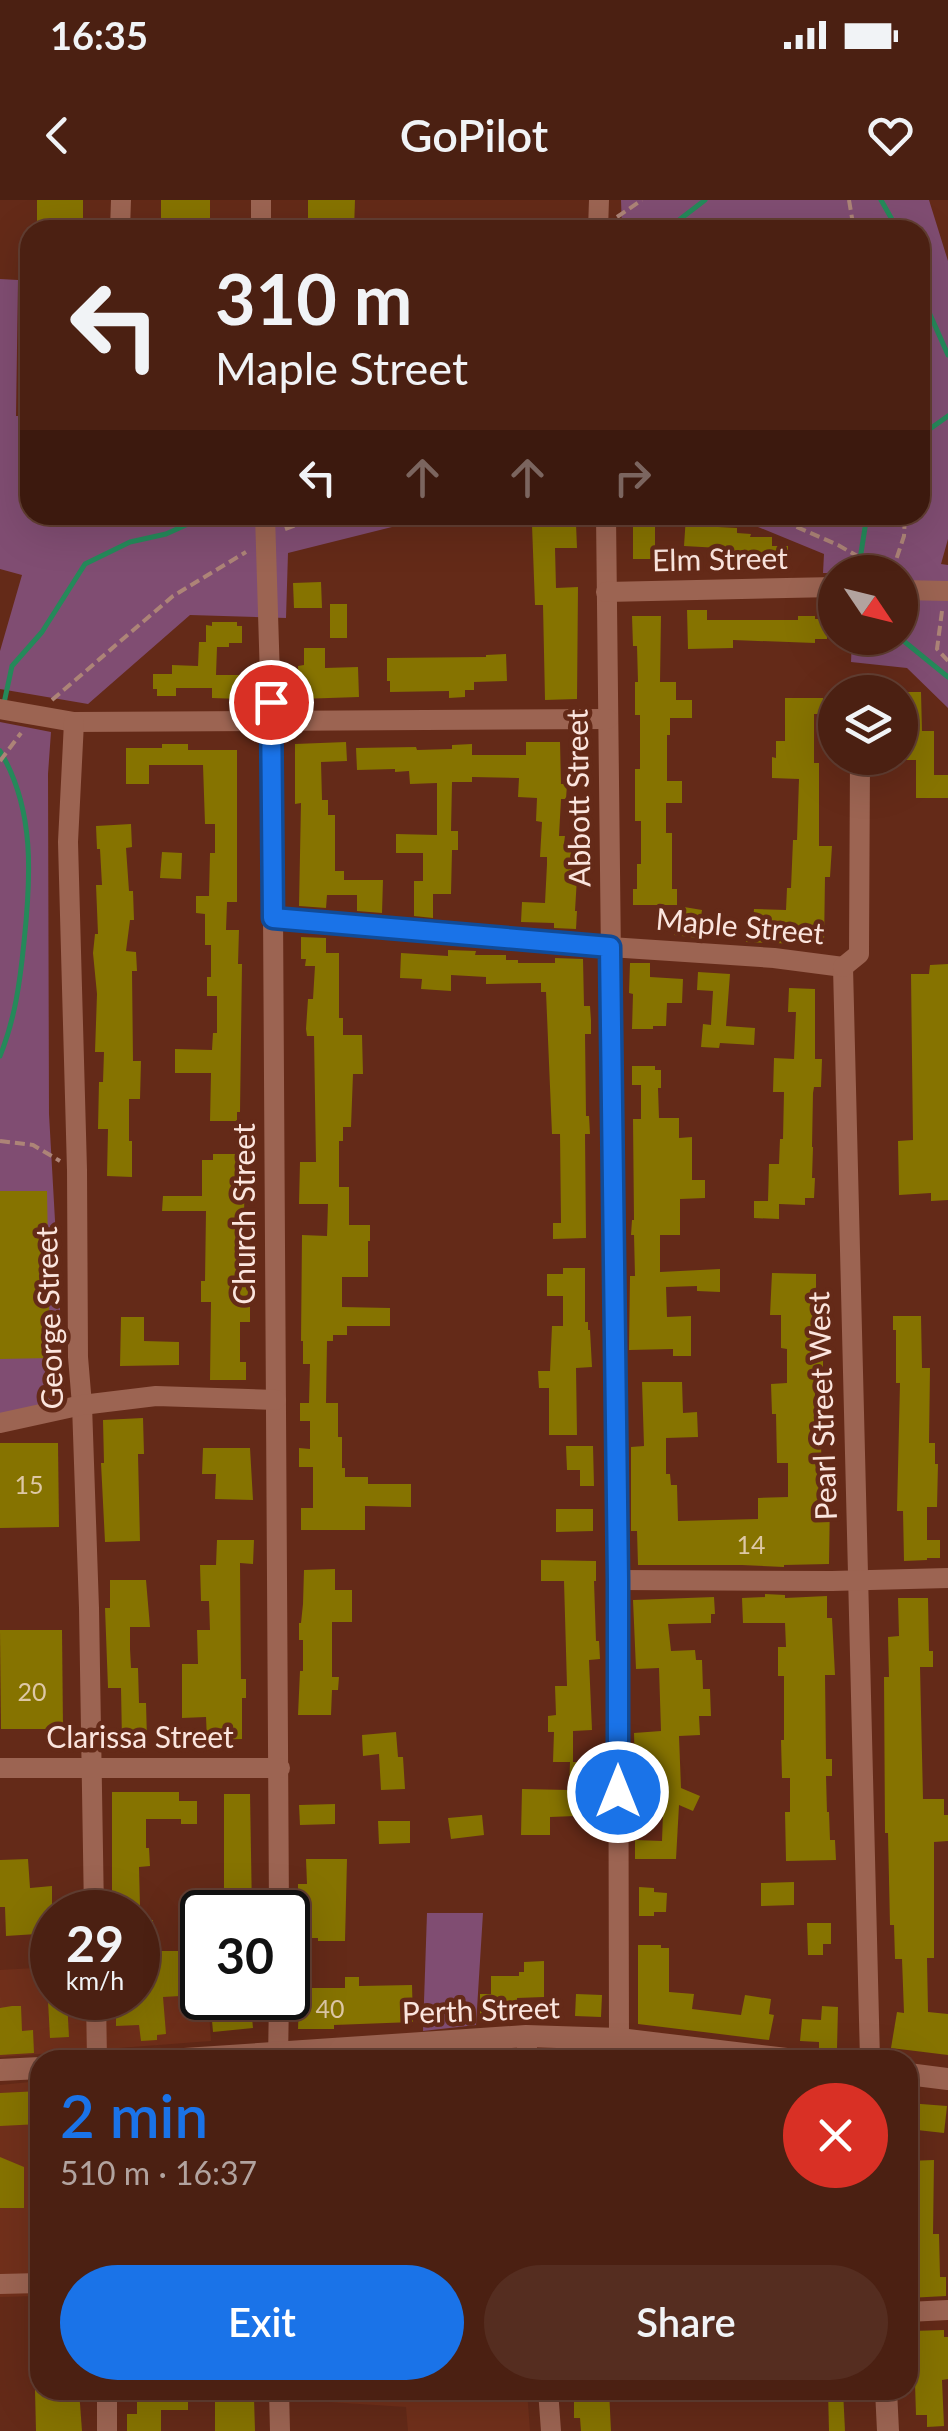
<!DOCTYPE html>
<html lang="en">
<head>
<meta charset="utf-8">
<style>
	:root { --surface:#4b2012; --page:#552d20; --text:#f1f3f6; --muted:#b2a39f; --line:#623e32; --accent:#1a73e8 }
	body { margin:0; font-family:Lato,sans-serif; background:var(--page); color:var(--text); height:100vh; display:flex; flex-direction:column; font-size:38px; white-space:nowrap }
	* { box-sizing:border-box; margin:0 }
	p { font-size:32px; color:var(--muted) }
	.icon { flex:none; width:55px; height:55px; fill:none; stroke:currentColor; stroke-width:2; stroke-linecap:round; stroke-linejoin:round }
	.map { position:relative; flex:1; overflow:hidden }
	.drawer { position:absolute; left:30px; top:1850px; width:888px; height:350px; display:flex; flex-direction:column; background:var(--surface); border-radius:30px; box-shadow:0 10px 40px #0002,0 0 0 2px var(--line) }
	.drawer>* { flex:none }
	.guide { position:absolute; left:20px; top:20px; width:910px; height:305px; border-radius:30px; box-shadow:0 10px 40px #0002,0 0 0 2px var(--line); background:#4b2012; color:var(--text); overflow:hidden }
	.needle { width:65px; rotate:125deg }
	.controls { position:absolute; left:818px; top:355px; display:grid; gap:20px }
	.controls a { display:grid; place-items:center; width:100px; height:100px; border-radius:50%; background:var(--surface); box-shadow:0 10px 40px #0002,0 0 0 2px var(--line); font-size:50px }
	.speed { position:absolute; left:30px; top:1690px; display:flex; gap:20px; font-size:50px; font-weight:700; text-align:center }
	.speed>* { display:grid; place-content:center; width:130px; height:130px; border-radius:50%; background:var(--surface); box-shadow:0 10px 40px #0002,0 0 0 2px var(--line); line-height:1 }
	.speed small { font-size:25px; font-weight:400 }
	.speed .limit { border:5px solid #111; border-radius:15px; background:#fff; color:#111 }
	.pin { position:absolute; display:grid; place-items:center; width:85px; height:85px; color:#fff; margin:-42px; border:5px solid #fff; border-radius:50%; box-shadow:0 2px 10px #0007 }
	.me { position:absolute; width:110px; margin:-55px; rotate:0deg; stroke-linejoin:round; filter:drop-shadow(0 0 8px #0008) }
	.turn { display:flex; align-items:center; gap:35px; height:210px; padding:0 30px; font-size:45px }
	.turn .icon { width:130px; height:130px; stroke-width:2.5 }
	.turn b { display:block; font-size:70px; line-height:85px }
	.lanes { display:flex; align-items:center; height:95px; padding:0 30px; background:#0003; justify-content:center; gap:50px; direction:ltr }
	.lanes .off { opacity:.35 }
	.round { display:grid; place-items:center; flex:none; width:105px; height:105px; border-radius:52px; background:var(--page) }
	.headline { display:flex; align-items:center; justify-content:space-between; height:170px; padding:0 30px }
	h1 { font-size:60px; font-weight:600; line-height:75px; color:var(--accent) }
	.cta { display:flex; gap:20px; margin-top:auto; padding:20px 30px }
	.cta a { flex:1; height:115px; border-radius:60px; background:var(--accent); color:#fff; font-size:40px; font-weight:600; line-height:115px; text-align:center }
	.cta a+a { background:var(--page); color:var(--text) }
	.status { display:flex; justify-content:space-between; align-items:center; height:70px; padding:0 50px; background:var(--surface); direction:ltr }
	.status svg { height:28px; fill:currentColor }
	header { display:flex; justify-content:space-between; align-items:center; height:130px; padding:0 30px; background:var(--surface); font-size:45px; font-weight:600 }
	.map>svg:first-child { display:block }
	.built { fill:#71301b }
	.green { fill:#804d72 }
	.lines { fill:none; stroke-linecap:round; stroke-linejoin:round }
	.stream { stroke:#25895a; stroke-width:5 }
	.building { fill:#867300 }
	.path { stroke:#ad8477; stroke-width:4; stroke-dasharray:10 5; stroke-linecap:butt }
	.minor { stroke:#9c6452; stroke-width:20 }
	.tertiary { stroke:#9c6452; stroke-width:22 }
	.route-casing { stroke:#114b97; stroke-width:25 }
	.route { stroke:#1a73e8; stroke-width:18 }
	.labels { text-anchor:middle; stroke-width:9; stroke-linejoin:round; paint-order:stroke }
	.number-label { font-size:25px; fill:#dec8a6 }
	.street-label { font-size:30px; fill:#fbe5de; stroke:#642a18 }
</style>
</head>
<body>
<div class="status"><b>16:35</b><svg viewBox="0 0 49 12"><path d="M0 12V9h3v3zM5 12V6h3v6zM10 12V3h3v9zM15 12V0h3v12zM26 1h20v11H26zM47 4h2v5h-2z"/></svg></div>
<header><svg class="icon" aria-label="back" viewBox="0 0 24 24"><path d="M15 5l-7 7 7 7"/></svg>GoPilot<svg class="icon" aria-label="heart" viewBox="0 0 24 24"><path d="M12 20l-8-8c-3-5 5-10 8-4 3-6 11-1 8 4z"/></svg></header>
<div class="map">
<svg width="948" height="2231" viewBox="0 0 948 2231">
	<rect width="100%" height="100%" fill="#642a18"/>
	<g class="built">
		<polygon points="178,1760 180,1772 202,1771 202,1798 208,1798 211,1841 0,1857 0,1770 52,1767 52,1798 138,1798 138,1762"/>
		<polygon points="40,1881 40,2096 0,2097 0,1885"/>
		<polygon points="297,2190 527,2190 530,2231 408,2231 406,2207 297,2200"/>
	</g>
	<g class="green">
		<polygon points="621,0 929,0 948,61 948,339 941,364 948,365 948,508 907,468 851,462 852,438 900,438 900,372 823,373 824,354 746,322 714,315 920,315 920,30 807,30 804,20 776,30 622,30"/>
		<polygon points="0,79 18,80 16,216 30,216 30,315 425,315 392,327 288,353 286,418 190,415 88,504 0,489 0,451 22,375 0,369"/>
		<polygon points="0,522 51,532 48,574 49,914 65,1198 0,1217"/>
		<polygon points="427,1713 483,1713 476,1825 423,1831"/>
	</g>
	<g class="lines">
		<g class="stream">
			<polyline points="881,0 898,30"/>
			<polyline points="666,30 705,0"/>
			<polyline points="920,92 948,155"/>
			<polyline points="920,236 948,216"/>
			<polyline points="858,372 867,315"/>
			<polyline points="900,438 948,477"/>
			<polyline points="4,503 12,466 42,432 85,364 130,342 166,334 208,315"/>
			<path d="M0,551C35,609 31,677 24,742C20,782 15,819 0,856"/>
		</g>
	</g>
	<g class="building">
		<polygon points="37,0 83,0 83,29 37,30"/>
		<polygon points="161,0 210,0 210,21 206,21 206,30 161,30"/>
		<polygon points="308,0 355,0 354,29 308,28"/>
		<polygon points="686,316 718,318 718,327 737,328 737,333 751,334 750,337 772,337 772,346 788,346 788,360 719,360 720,348 684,346"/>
		<polygon points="576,324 577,348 555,348 556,388 578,387 577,499 545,500 543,405 535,405 532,325"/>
		<rect x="633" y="325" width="22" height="34"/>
		<polygon points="321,382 322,408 294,408 293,383"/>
		<rect x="330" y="404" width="17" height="34"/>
		<polygon points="687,410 707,410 707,420 798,420 798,416 815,416 815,419 828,419 827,439 815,439 815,443 733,440 733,448 688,449"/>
		<polygon points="632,416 661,416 660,482 676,482 676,500 692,500 692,518 670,518 670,535 667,535 667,581 682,581 682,603 666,603 666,633 672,633 672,689 677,689 677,705 633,705 633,689 637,689 637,664 641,664 641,621 635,621 635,569 640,569 640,515 635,515 635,482 638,482 637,446 633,446"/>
		<polygon points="212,422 237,422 237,426 242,426 242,443 229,443 229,447 217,447 216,475 240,475 240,499 212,498 212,488 176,488 176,496 157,496 157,489 153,489 153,474 172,474 172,465 198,466 199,442 206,442 206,425 212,426"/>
		<polygon points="304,448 325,448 325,468 358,467 359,497 299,499 298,466 304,465"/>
		<polygon points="506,454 507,481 474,482 474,490 465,490 465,497 449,498 449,491 390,492 390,481 387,481 387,458 486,457 486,455"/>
		<polygon points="900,492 921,492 922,531 934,531 934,575 948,575 948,598 916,598 916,560 904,560 904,549 900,549"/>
		<polygon points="785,498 823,498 823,514 814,514 814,563 819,563 819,646 832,646 830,677 825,677 824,745 746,742 747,721 753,722 754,709 786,710 787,688 791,688 793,640 797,640 799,579 772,578 772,557 776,558 776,541 785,541"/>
		<polygon points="346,542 347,561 321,562 322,600 328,600 328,615 335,615 335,671 344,671 344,680 383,680 382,713 357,711 357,695 327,695 326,708 299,706 301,603 295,604 295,544"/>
		<polygon points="526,542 560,542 561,584 567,584 566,599 561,599 559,636 565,636 564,643 579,644 575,711 577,711 576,729 554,728 554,723 521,722 522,702 545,703 547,664 547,657 540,657 542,622 536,621 537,598 518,597 519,578 472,577 472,582 452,582 451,631 458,631 458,650 452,650 451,694 433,694 433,718 414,716 414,681 423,681 423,653 396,653 396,634 437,635 437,583 410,584 409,571 395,572 395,569 357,570 356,548 416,547 417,550 452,549 452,545 472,544 472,555 526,555"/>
		<polygon points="162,544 188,544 188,550 237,550 237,702 227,702 226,730 239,730 238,764 242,764 240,912 237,912 237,921 210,921 211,873 175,873 175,849 212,850 213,833 217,833 217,796 207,796 207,777 211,777 211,745 205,745 205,714 196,713 196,696 209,696 210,653 215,653 215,624 205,624 203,565 149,565 149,584 126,584 126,548 162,548"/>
		<polygon points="131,624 132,647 126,648 129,691 133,691 134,720 130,720 126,751 136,752 137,771 132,771 133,861 141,861 140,899 129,899 129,941 132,941 132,977 107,976 108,929 98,929 99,882 103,882 104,852 95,852 97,794 93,753 95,734 98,734 96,685 102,685 100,649 97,649 96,626"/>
		<polygon points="162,652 182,653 181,679 160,678"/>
		<polygon points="678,706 702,710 698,738 674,735"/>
		<polygon points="301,737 326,738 326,753 339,753 339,818 343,818 343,835 362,835 363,874 353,874 351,927 343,927 343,941 339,941 339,987 349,987 349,1025 370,1025 370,1041 368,1041 368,1077 342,1077 342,1107 390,1108 390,1126 347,1126 347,1135 333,1135 333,1141 327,1141 326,1203 338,1203 338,1237 342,1237 342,1268 345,1268 345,1277 368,1277 368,1284 411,1284 411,1307 365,1306 365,1330 301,1330 301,1308 313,1308 313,1267 299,1267 299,1248 310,1249 310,1221 300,1221 300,1203 309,1203 310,1164 303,1164 303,1141 301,1141 302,1035 327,1036 328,1004 299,1004 300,962 316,962 314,836 307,836 306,829 308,799 313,799 315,766 305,766 306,759 301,759"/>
		<polygon points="448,750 476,751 475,755 506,755 506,760 518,760 518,763 555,763 555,758 583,759 584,806 590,806 591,820 591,834 585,834 586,916 589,916 590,934 585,934 586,1038 553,1039 553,1023 561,1023 560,934 552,934 546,792 541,792 541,783 486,784 486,777 451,775 451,791 421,789 422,779 400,778 401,753 448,756"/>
		<polygon points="630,763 650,763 650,777 683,779 682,803 667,803 666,826 653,826 653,829 632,829 633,794 629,793"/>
		<polygon points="948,764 948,1000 931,1001 931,993 899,995 898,941 913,940 911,774 929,774 930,765"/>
		<polygon points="698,772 730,774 726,826 755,828 754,845 720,843 719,848 701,847 703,824 711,825 713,791 697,790"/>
		<polygon points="789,788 815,789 815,859 822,859 821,887 814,887 813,893 812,947 813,947 812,978 815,978 814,998 805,998 805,1005 779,1004 779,1019 754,1018 754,1001 768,1001 769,964 779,964 780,939 783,939 784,892 773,892 774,858 794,859 796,812 788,812"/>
		<polygon points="632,866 655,866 655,870 661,870 661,888 658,888 659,918 679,918 679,938 692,937 692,980 705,980 705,998 680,999 680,1035 660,1035 660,1072 720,1069 720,1092 697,1091 697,1086 666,1087 667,1117 691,1116 691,1156 673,1156 673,1149 629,1150 630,1076 635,1076 634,1035 631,1035 632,1020 634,1020 633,919 641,919 641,885 632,885"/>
		<polygon points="213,954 245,954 243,1082 250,1082 250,1122 240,1122 240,1162 246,1162 246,1180 210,1180 211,1102 201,1102 201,1081 205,1081 206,1011 162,1011 163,996 202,996 202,960 213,960"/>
		<polygon points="0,991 47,991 50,1158 0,1159"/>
		<polygon points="563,1068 585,1068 585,1122 588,1122 588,1130 590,1130 592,1167 576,1168 577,1235 549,1235 549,1188 539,1188 538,1171 550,1171 552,1126 563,1126 563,1096 547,1096 547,1074 563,1074"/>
		<polygon points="772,1073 816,1074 816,1158 823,1158 823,1190 815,1190 815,1220 820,1220 823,1297 830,1297 829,1364 784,1365 784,1367 742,1365 638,1365 637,1331 631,1331 631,1247 644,1246 642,1182 682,1182 683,1213 697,1212 698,1237 666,1238 666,1274 670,1274 671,1285 677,1285 678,1321 758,1319 758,1298 788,1297 788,1263 777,1263 776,1214 772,1214 771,1184 787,1183 787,1149 781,1148 781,1115 770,1115"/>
		<polygon points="893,1116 921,1116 922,1168 930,1168 929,1243 935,1243 935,1264 938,1264 937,1307 927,1307 927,1340 940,1340 940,1358 927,1358 927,1360 904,1361 903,1311 897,1311 900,1183 896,1183 896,1130 893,1130"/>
		<polygon points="121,1117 144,1117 144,1141 179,1142 179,1165 120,1166"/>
		<polygon points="143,1218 144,1254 138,1254 140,1341 105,1342 101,1263 104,1263 103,1220"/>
		<polygon points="0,1243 58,1243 59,1327 0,1328"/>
		<polygon points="566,1246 593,1246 594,1286 580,1286 580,1270 567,1270"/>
		<polygon points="203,1248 250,1248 253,1300 215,1299 216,1274 202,1274"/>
		<polygon points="556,1309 593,1309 593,1331 556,1332"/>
		<polygon points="217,1340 254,1340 253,1364 240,1363 241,1479 246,1479 246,1498 242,1498 242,1539 207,1540 206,1517 182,1518 182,1464 198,1464 197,1430 210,1430 209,1401 201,1401 200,1365 216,1365"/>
		<polygon points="541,1360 596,1361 596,1381 594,1381 596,1441 599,1441 600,1459 589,1460 592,1530 573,1531 573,1562 596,1562 596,1590 600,1590 600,1615 550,1617 550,1635 521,1635 522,1589 569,1590 570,1562 553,1562 554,1532 548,1532 548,1516 556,1515 555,1486 567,1486 564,1381 541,1381"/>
		<polygon points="335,1369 335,1390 352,1390 352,1422 332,1422 332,1477 339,1477 338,1490 332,1490 331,1515 298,1515 300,1471 303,1471 303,1440 299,1440 299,1423 301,1423 303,1404 304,1370"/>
		<polygon points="110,1380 146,1380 150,1427 130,1427 130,1449 131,1468 138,1468 139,1503 146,1503 147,1540 122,1541 121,1488 108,1488 105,1408 110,1408"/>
		<polygon points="765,1394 785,1395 785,1398 827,1396 827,1418 832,1418 835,1475 825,1475 826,1559 832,1559 832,1576 826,1576 827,1612 829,1612 830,1640 835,1640 836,1660 786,1661 785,1612 790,1612 790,1578 782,1578 781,1540 784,1540 784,1476 778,1476 778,1447 786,1447 785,1423 743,1423 742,1398 765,1397"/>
		<polygon points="714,1397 715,1414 711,1414 711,1423 668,1424 671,1451 695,1450 696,1460 702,1460 703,1489 710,1489 711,1516 699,1516 700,1535 679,1536 681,1588 700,1596 693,1611 679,1605 676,1659 635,1659 635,1640 662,1641 663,1613 636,1614 634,1533 661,1531 659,1468 636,1469 633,1400"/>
		<polygon points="898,1398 928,1398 929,1451 933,1451 933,1467 920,1467 923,1599 944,1599 944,1615 948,1615 948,1641 934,1642 934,1758 927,1758 928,1812 948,1814 948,1855 891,1848 897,1812 904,1813 902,1759 895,1759 894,1725 890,1725 888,1633 885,1633 884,1477 889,1477 888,1437 899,1436"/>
		<polygon points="0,1430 62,1430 63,1529 1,1529"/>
		<polygon points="396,1532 398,1557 403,1557 405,1589 381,1590 379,1554 363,1556 362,1535"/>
		<polygon points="112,1592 179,1592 179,1601 197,1601 197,1624 181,1624 181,1619 146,1619 146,1648 149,1648 150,1666 139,1667 140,1707 112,1708"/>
		<polygon points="224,1594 250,1594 252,1712 224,1712"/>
		<polygon points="335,1604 335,1624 300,1625 299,1605"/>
		<polygon points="482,1615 484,1635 451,1639 448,1618"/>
		<polygon points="378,1621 410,1621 410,1643 379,1644"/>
		<polygon points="28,1659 30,1688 52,1686 52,1733 6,1736 5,1707 0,1707 0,1660"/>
		<polygon points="306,1659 347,1659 345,1741 318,1741 318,1738 302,1738 302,1709 298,1709 298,1684 307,1684"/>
		<polygon points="794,1682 794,1705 761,1706 761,1683"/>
		<polygon points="639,1687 654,1688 654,1692 667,1693 666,1712 654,1712 654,1716 639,1716"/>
		<polygon points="138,1720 153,1720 153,1749 158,1749 159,1751 202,1751 202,1769 179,1769 180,1796 163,1797 166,1834 157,1835 157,1840 141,1841 139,1825 116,1826 116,1798 138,1798"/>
		<polygon points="807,1723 831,1723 831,1744 823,1744 823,1755 808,1755"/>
		<polygon points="638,1745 661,1745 661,1748 669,1748 669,1792 694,1794 692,1809 741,1815 745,1795 771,1799 769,1814 774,1815 769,1840 638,1824"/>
		<polygon points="544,1761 544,1797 517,1798 517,1815 480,1815 480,1794 491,1794 491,1776 519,1776 519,1772 524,1772 524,1762"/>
		<polygon points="345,1777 359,1777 359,1786 412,1785 413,1822 334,1825 334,1829 298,1829 299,1802 306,1802 306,1788 345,1788"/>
		<polygon points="576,1794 602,1795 601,1817 575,1816"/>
		<polygon points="210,1798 250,1798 253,1828 213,1832"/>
		<polygon points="67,1800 69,1837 50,1838 48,1801"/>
		<polygon points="12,1806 21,1806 22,1831 33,1830 34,1853 0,1855 0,1808"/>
		<polygon points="822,1806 838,1807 837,1849 819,1848 819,1842 800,1841 802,1819 821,1820"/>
		<polygon points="40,1891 40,1924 0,1926 0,1893"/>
		<polygon points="908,1903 947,1906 944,1933 908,1929"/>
		<polygon points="0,1957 24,1967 24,2008 0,2008"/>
		<polygon points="934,1960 933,2034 939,2034 940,2077 946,2077 946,2096 908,2098 908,1961"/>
		<polygon points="944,2130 944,2137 948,2137 948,2179 942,2180 944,2226 927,2227 927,2215 916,2215 914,2152 908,2152 908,2139 912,2139 912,2131"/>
		<polygon points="35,2190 79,2190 82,2231 36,2231"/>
		<polygon points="155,2190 188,2190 188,2210 161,2210 161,2231 127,2231 127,2214 137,2214 137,2191"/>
		<polygon points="577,2190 609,2190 611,2231 581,2231 580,2218 574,2218 574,2200 578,2200"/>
		<polygon points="828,2190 843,2190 845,2231 829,2231"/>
		<polygon points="215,2199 254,2199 255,2231 215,2231"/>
	</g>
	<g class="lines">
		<g class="path">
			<polyline points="849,0 854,30"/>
			<polyline points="617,17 642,0"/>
			<polyline points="769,315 838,345 885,372"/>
			<polyline points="285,329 324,315"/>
			<polyline points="892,372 904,336 905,315"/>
			<polyline points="942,411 937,449 948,461"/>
			<polyline points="52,500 173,396 246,352"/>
			<polyline points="0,561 21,533"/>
			<polyline points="0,941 33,945 60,961"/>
		</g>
		<g class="minor">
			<polyline points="261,0 261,30"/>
			<polyline points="120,30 121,0"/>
			<polyline points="598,30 599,0"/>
			<polyline points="265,315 272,544 279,1712"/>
			<polyline points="606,315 618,1380 619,1839"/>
			<polyline points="900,390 948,391"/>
			<polyline points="606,392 835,387"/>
			<polyline points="859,490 859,492"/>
			<polyline points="0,509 74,522 608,519"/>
			<polyline points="74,522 68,642 77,970 78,1157 82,1205 89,1408 94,1712"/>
			<polyline points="273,718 610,747 774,758 843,767"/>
			<polyline points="843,767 870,1860"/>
			<polyline points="843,767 859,754 860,558"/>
			<polyline points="0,1223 82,1205 156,1196 276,1200"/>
			<polyline points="618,1380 832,1381 948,1378"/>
			<polyline points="0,1568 280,1568"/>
			<polyline points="96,1798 97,1860"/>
			<polyline points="526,1836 528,1860"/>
			<polyline points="278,1860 279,1798"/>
			<polyline points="0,2084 40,2083"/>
			<polyline points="908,2112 948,2110"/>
			<polyline points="107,2190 107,2231"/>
			<polyline points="279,2190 280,2231"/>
			<polyline points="548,2190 551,2231"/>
		</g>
		<g class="tertiary">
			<polyline points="169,1860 526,1836 619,1839 795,1860"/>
			<polyline points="0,1870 40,1868"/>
			<polyline points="908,1874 948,1879"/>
			<polyline points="886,2190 888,2231"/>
		</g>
	</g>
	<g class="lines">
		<g class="route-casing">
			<polyline id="route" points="271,502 273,718 610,747 618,1380 618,1592"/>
		</g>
		<use href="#route" class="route"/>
	</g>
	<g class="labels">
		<g class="number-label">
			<text x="29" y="1294">15</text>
			<text x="751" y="1354">14</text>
			<text x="32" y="1501">20</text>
			<text x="330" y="1818">40</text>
		</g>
		<g class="street-label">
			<text transform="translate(720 360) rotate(-1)" y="10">Elm Street</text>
			<text transform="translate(579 598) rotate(-91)" y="10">Abbott Street</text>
			<text transform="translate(740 727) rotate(5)" y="10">Maple Street</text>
			<text transform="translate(245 1014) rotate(-90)" y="10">Church Street</text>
			<text transform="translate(50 1118) rotate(-92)" y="10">George Street</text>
			<text transform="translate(823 1206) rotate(-92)" y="10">Pearl Street West</text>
			<text x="140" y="1548">Clarissa Street</text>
			<text transform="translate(481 1811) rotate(-2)" y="10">Perth Street</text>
		</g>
	</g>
</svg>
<div class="controls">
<a><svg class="needle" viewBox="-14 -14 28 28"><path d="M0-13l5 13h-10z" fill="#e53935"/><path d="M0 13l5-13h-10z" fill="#b2a39f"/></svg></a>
<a><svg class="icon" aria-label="layers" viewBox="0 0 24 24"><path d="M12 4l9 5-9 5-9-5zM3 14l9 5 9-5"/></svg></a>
</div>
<div class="speed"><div>29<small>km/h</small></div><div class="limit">30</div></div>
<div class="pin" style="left:271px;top:502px;background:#d93025"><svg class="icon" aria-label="arrive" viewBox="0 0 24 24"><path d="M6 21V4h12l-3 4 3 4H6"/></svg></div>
<svg class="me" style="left:618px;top:1592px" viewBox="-20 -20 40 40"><circle r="17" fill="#1a73e8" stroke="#fff" stroke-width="3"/><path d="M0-11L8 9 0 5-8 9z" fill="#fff"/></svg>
<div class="guide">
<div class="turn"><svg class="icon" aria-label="left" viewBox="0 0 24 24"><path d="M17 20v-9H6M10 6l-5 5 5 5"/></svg><div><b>310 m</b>Maple Street</div></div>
<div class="lanes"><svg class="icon" aria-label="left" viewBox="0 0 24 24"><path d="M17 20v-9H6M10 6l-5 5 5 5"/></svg><svg class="icon off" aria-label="ahead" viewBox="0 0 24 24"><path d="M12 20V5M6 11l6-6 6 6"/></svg><svg class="icon off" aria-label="ahead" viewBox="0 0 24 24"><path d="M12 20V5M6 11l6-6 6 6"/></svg><svg class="icon off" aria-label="right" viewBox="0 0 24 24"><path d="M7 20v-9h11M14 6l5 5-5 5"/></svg></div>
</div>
<section class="drawer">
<div class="headline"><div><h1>2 min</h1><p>510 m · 16:37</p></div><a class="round" style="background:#d93025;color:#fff"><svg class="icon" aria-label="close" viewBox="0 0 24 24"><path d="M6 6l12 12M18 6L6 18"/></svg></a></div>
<div class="cta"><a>Exit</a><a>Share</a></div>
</section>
</div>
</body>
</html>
